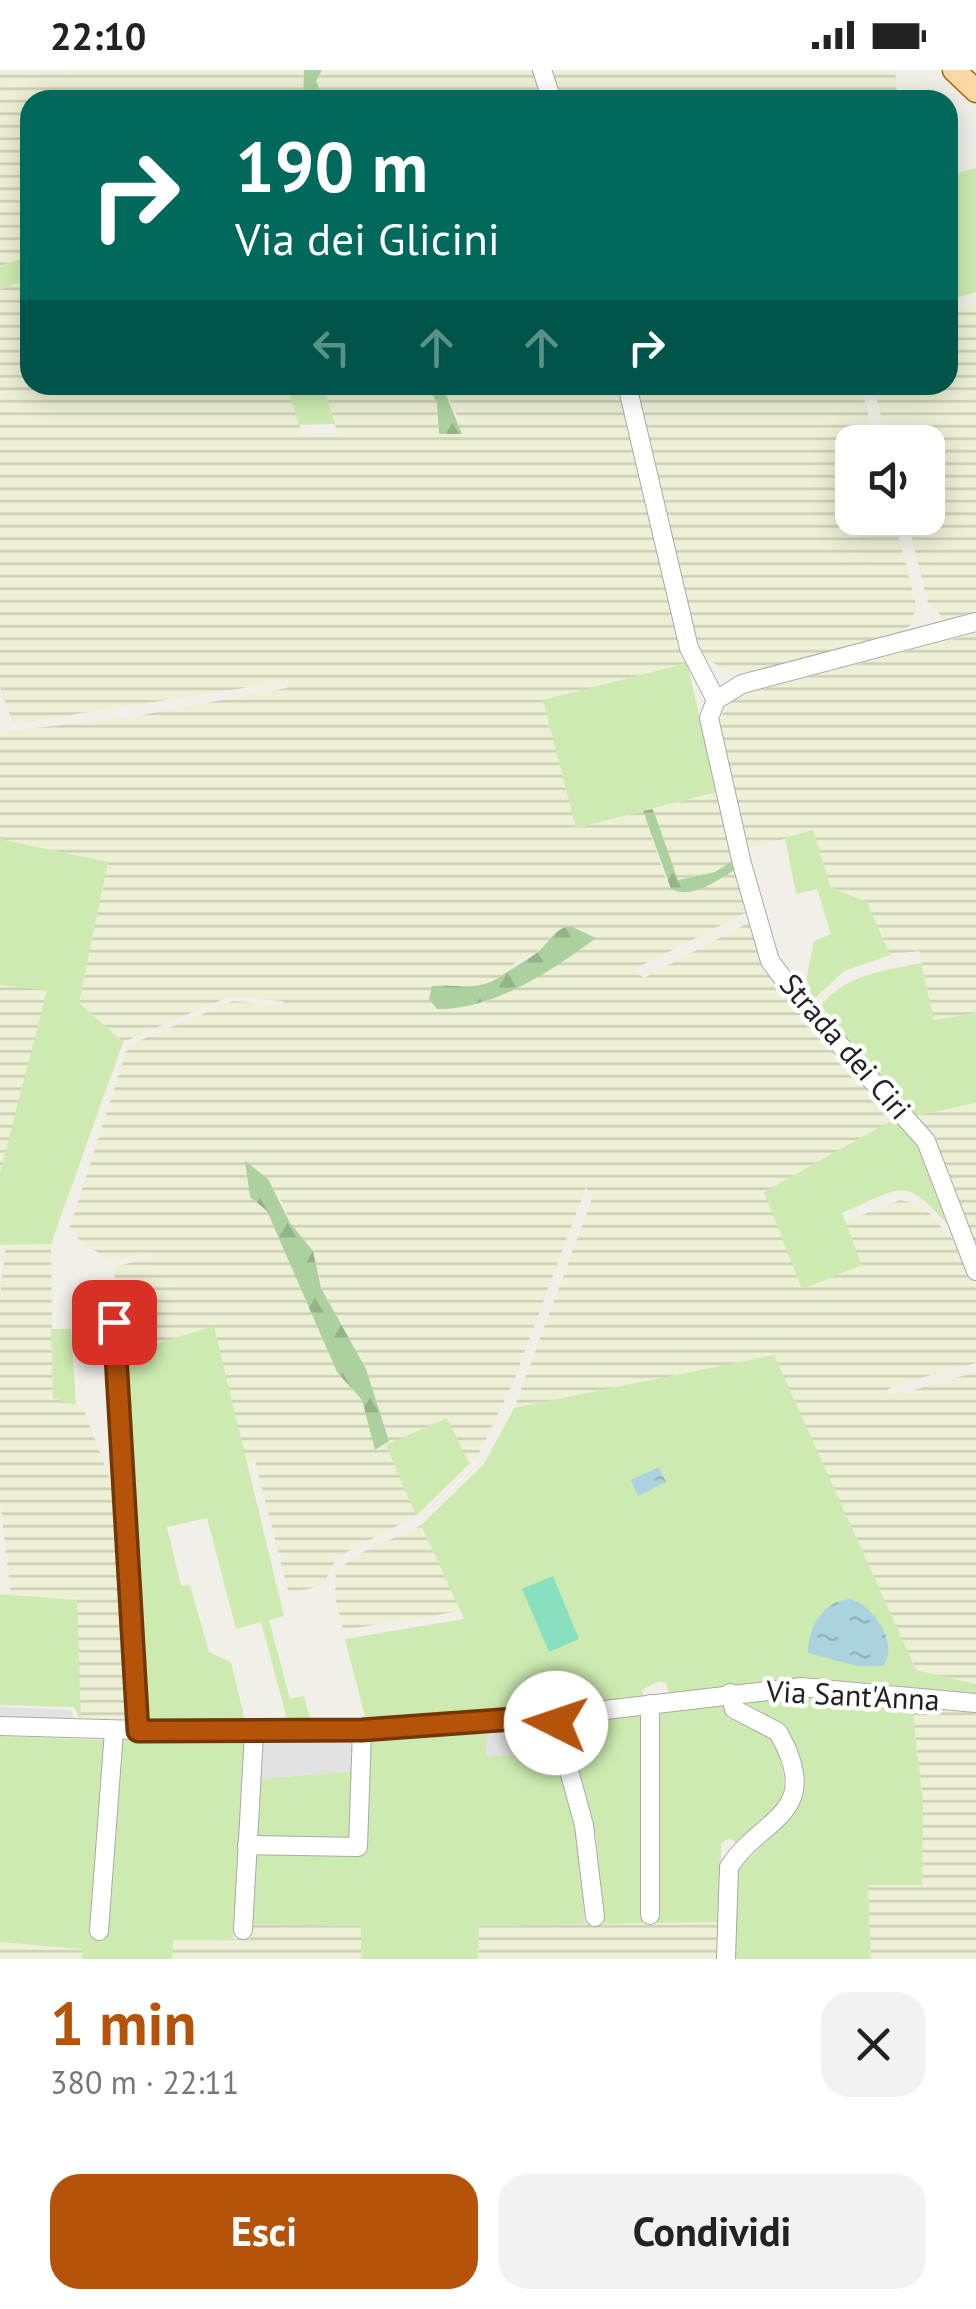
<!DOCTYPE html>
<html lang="it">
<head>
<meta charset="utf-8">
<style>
	:root { --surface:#fff; --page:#f2f2f2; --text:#222; --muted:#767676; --accent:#b45309 }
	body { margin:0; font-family:"PT Sans",sans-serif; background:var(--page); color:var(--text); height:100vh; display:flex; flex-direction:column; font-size:38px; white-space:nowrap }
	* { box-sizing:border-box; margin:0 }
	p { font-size:32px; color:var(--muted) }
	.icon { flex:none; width:55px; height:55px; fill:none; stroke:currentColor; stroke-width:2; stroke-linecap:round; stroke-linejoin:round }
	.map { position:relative; height:1889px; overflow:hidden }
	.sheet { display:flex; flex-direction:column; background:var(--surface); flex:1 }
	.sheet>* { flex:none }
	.guide { position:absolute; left:20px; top:20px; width:938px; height:305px; border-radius:30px; box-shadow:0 5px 25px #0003; background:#00695c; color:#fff; overflow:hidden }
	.fabs { position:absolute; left:835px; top:355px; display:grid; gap:20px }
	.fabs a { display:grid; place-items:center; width:110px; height:110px; border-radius:20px; background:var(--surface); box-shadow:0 5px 25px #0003; font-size:50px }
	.pin { position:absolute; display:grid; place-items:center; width:85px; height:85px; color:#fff; margin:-42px; border-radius:20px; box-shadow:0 5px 15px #0006 }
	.me { position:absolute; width:110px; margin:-55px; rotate:274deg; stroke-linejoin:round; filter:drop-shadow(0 0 8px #0008) }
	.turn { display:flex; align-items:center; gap:35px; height:210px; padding:0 50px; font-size:45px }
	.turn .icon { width:130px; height:130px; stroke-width:2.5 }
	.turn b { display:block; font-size:70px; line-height:85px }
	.lanes { display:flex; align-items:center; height:95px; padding:0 50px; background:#0003; justify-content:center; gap:50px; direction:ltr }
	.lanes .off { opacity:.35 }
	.round { display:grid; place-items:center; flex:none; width:105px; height:105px; border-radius:30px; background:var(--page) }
	.summary { display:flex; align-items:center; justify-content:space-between; height:170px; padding:0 50px }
	h1 { font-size:60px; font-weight:800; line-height:75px; color:var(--accent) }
	.action { display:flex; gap:20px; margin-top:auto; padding:20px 50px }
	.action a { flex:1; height:115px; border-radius:30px; background:var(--accent); color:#fff; font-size:40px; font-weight:800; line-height:115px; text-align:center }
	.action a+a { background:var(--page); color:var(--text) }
	.status { display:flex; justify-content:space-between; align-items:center; height:70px; padding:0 50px; background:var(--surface); direction:ltr }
	.status svg { height:28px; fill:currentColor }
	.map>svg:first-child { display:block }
	.farmland { fill:url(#farmland-rules); fill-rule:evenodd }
	.grass { fill:#cdebb0 }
	.forest { fill:url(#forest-firs) }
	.pitch { fill:#88e0be }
	.parking { fill:#e2e2e2 }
	.water { fill:url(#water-ripples) }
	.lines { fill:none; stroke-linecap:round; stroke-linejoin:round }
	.minor-casing { stroke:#a9a9a9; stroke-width:20 }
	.major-casing { stroke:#a06b00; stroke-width:25 }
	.minor { stroke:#fff; stroke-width:18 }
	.major { stroke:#fcd6a4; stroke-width:22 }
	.route-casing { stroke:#753606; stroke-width:25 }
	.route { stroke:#b45309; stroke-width:18 }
	.labels { text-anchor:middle; stroke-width:9; stroke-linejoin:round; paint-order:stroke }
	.street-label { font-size:30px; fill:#222; stroke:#fff }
</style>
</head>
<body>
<div class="status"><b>22:10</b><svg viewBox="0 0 49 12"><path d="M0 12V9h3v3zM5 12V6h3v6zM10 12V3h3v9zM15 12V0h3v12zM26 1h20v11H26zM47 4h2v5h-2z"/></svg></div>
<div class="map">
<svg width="976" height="1889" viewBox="0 0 976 1889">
	<defs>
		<pattern id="farmland-rules" width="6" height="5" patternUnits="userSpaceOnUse" patternTransform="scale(2.5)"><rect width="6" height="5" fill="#eef0d5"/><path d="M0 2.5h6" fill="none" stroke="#ccceb7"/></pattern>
		<pattern id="forest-firs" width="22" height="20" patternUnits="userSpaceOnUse" patternTransform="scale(2.5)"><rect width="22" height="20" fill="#add19e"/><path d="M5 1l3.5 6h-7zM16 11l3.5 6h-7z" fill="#95b388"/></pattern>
		<pattern id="water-ripples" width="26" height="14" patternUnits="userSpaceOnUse" patternTransform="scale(2.5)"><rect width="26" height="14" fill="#aad3df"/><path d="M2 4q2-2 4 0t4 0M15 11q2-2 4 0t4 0" fill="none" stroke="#92b5bf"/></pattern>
	</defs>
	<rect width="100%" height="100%" fill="#f2efe9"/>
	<g class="farmland">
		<polygon points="0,0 304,0 303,30 30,30 30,186 0,196"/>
		<polygon points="322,0 535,0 546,30 324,30 316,11"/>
		<polygon points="548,0 895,0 898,30 558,30"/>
		<path d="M30,209V315H287L303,365L338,364L323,315H427L437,333L439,364L458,347L442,315H622L687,593L543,630L576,758L643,741L666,810L696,821L736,799L747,842L633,900L644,908L750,852L898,1047L764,1122L862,1196L845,1152L900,1130L921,1135L961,1178L976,1218V1293L894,1315L883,1324L907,1322L976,1302V1614L916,1600L774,1286L514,1338L592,1129L586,1117L513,1313L477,1387L469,1394L447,1349L387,1375L416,1446L337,1487L323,1515L289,1524L255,1391L246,1392L214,1257L121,1284L114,1197L150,1188V1183L112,1191L81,1172L70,1157L126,982L134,973L233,931L282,936L283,931L228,927L123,972L79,933L108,792L0,769V662L131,647L287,618L288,611L13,654L0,617V219ZM560,858L583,877L511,920L478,935L441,915L468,920L501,906L516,892L535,884ZM246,1092L283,1133L290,1153L313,1181L321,1218L366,1299L389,1370L376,1379L362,1330L337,1302L267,1141L250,1127Z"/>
		<polygon points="976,233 976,542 945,549 928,533 907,448 928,448 928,372 888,372 873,315 948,315 948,240"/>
		<polygon points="631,315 861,315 875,372 852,372 852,448 894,448 916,535 911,555 902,561 749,602 729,602 705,588 698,580"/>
		<polygon points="976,563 976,943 934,950 919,881 890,885 867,832 831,818 813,761 747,779 718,650 731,632 748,623"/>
		<polygon points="717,722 734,790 715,802 678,810 653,739"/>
		<polygon points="0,915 47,920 2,1103 0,1103"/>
		<polygon points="976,1033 976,1184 914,1046"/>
		<polygon points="51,1174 53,1328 83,1337 119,1435 131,1642 123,1653 81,1652 30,1524 11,1524 0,1431 0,1226 6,1176"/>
		<polygon points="421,1455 461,1541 343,1560 335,1526 336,1501 359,1484"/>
		<polygon points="912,1636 976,1642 976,1889 871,1889 868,1815 922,1815 923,1731"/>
		<polygon points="720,1852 720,1889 478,1889 479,1856"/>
		<polygon points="251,1854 362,1856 361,1889 172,1889 173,1870 250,1869"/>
		<polygon points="0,1872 83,1879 82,1889 0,1889"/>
	</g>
	<g class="grass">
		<polygon points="976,98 976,222 948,230 948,106"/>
		<polygon points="30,186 30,209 0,219 0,196"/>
		<polygon points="287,315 323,315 335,354 299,355"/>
		<polygon points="687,593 717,722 576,758 543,630"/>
		<polygon points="813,760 831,818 867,832 890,885 844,901 810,933 803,925 814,871 831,864 817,819 796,824 785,768"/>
		<polygon points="0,769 108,792 79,933 123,972 51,1174 0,1175 0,1103 47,920 0,915"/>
		<path d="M921,893L934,950L976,943V1033L914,1046L817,940C844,904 879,902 921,893Z"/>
		<path d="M898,1047L917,1068L952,1159C903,1105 907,1115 842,1143L862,1195L802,1219L764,1122Z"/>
		<polygon points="214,1256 284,1546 269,1550 290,1629 304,1626 310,1648 287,1649 261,1552 236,1559 207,1448 167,1457 181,1516 190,1515 209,1582 231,1592 246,1654 145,1654 121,1284"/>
		<polygon points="51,1259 71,1259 76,1335 53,1328"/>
		<polygon points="774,1285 916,1600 976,1614 976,1623 816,1609 669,1623 666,1613 659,1611 642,1620 644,1627 366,1651 345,1569 464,1549 421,1455 484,1394 514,1338"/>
		<polygon points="447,1348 469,1394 416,1446 386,1375"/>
		<polygon points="0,1524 77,1530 81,1652 74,1637 0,1635"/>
		<polygon points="803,1626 912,1636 923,1731 922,1815 868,1815 871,1889 732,1889 734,1804 789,1749 796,1735 794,1685 741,1636 770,1627"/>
		<path d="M724,1633L728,1648L769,1662C783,1689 787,1707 782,1737L737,1774L730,1768L721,1773L720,1852L657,1853V1642Z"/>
		<polygon points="643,1643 643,1853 604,1854 596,1765 565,1654"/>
		<polygon points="487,1660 486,1685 557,1684 579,1775 585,1854 479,1856 478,1889 361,1889 361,1856 251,1854 255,1784 364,1785 368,1669"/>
		<polygon points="0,1666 105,1670 91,1865 106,1866 121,1670 245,1670 233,1869 173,1870 172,1889 82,1889 82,1879 0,1872"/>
		<polygon points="354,1701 350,1769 256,1768 259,1709"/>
	</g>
	<g class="forest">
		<polygon points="304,0 322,0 316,11 324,30 303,30"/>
		<polygon points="427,315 442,315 462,364 439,364 437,333"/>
		<path d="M653,739L678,810L715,802L734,790L736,799C717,810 693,830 671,819L643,741Z"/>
		<path d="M570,856L596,868C552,901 493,940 437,939L429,929L432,916C458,913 476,923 501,906C512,899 523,892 534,885C549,875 552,859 570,856Z"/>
		<polygon points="245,1091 268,1109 290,1153 313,1181 321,1218 366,1299 389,1371 375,1380 362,1330 337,1302 267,1141 250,1127"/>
	</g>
	<polygon class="pitch" points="553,1506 579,1569 549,1582 522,1519"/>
	<g class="parking">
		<polygon points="0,1637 71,1640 75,1652 0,1649"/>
		<polygon points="548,1656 557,1684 486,1686 487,1660"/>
		<polygon points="354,1669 354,1701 259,1709 262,1670"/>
	</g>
	<g class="water">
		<polygon points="659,1397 666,1412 638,1426 631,1410"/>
		<path d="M850,1529C873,1535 900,1574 883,1596H857L808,1583C807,1558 823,1531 850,1529Z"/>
	</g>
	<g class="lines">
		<g class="minor-casing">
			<g id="minor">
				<polyline points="542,0 552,30"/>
				<polyline points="627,315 689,578 716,630"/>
				<polyline points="976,552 742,614 716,630 709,648 742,794 770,891 797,927 926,1071 976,1201"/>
				<polyline points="114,1252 138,1661"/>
				<polyline points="650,1634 650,1845"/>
				<polyline points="554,1646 584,1755 595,1847"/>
				<polyline points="0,1656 209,1662 362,1660 554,1646 801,1617 976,1633"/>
				<polyline points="247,1775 358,1777 362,1660"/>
				<polyline points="243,1860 254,1663"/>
				<polyline points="99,1861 114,1661"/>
				<path d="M726,1889L729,1797C762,1746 825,1745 778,1662L734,1639L730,1623"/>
			</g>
		</g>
		<g class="major-casing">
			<polyline id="major" points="954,0 976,21"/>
		</g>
		<use href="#minor" class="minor"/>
		<use href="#major" class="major"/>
	</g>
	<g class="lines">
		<g class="route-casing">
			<polyline id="route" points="114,1252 138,1661 362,1660 554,1646 556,1653"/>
		</g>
		<use href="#route" class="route"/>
	</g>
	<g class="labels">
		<g class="street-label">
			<text transform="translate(845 977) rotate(49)" y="10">Strada dei Ciri</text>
			<text transform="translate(853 1626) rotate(3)" y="10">Via Sant'Anna</text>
		</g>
	</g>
</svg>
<div class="fabs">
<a><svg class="icon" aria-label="sound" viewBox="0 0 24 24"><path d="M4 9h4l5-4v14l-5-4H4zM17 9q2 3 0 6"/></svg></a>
</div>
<div class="pin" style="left:114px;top:1252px;background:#d93025"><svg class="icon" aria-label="arrive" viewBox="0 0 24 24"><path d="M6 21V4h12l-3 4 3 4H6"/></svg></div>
<svg class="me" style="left:556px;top:1653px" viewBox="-20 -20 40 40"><circle r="19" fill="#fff"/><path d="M0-13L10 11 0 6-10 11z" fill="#b45309"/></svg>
<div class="guide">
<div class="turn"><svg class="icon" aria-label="right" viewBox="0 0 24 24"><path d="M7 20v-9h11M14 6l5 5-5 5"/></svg><div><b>190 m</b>Via dei Glicini</div></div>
<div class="lanes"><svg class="icon off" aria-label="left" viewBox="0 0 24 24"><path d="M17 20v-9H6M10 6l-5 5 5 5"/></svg><svg class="icon off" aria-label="ahead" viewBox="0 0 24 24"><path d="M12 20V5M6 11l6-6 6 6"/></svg><svg class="icon off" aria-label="ahead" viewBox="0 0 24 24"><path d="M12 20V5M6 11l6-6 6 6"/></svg><svg class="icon" aria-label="right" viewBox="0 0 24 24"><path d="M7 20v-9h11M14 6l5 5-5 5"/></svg></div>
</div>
</div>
<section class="sheet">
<div class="summary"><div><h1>1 min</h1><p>380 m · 22:11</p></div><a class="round"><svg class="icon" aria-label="close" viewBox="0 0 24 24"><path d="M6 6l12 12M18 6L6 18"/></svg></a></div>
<div class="action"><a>Esci</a><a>Condividi</a></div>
</section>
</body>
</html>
